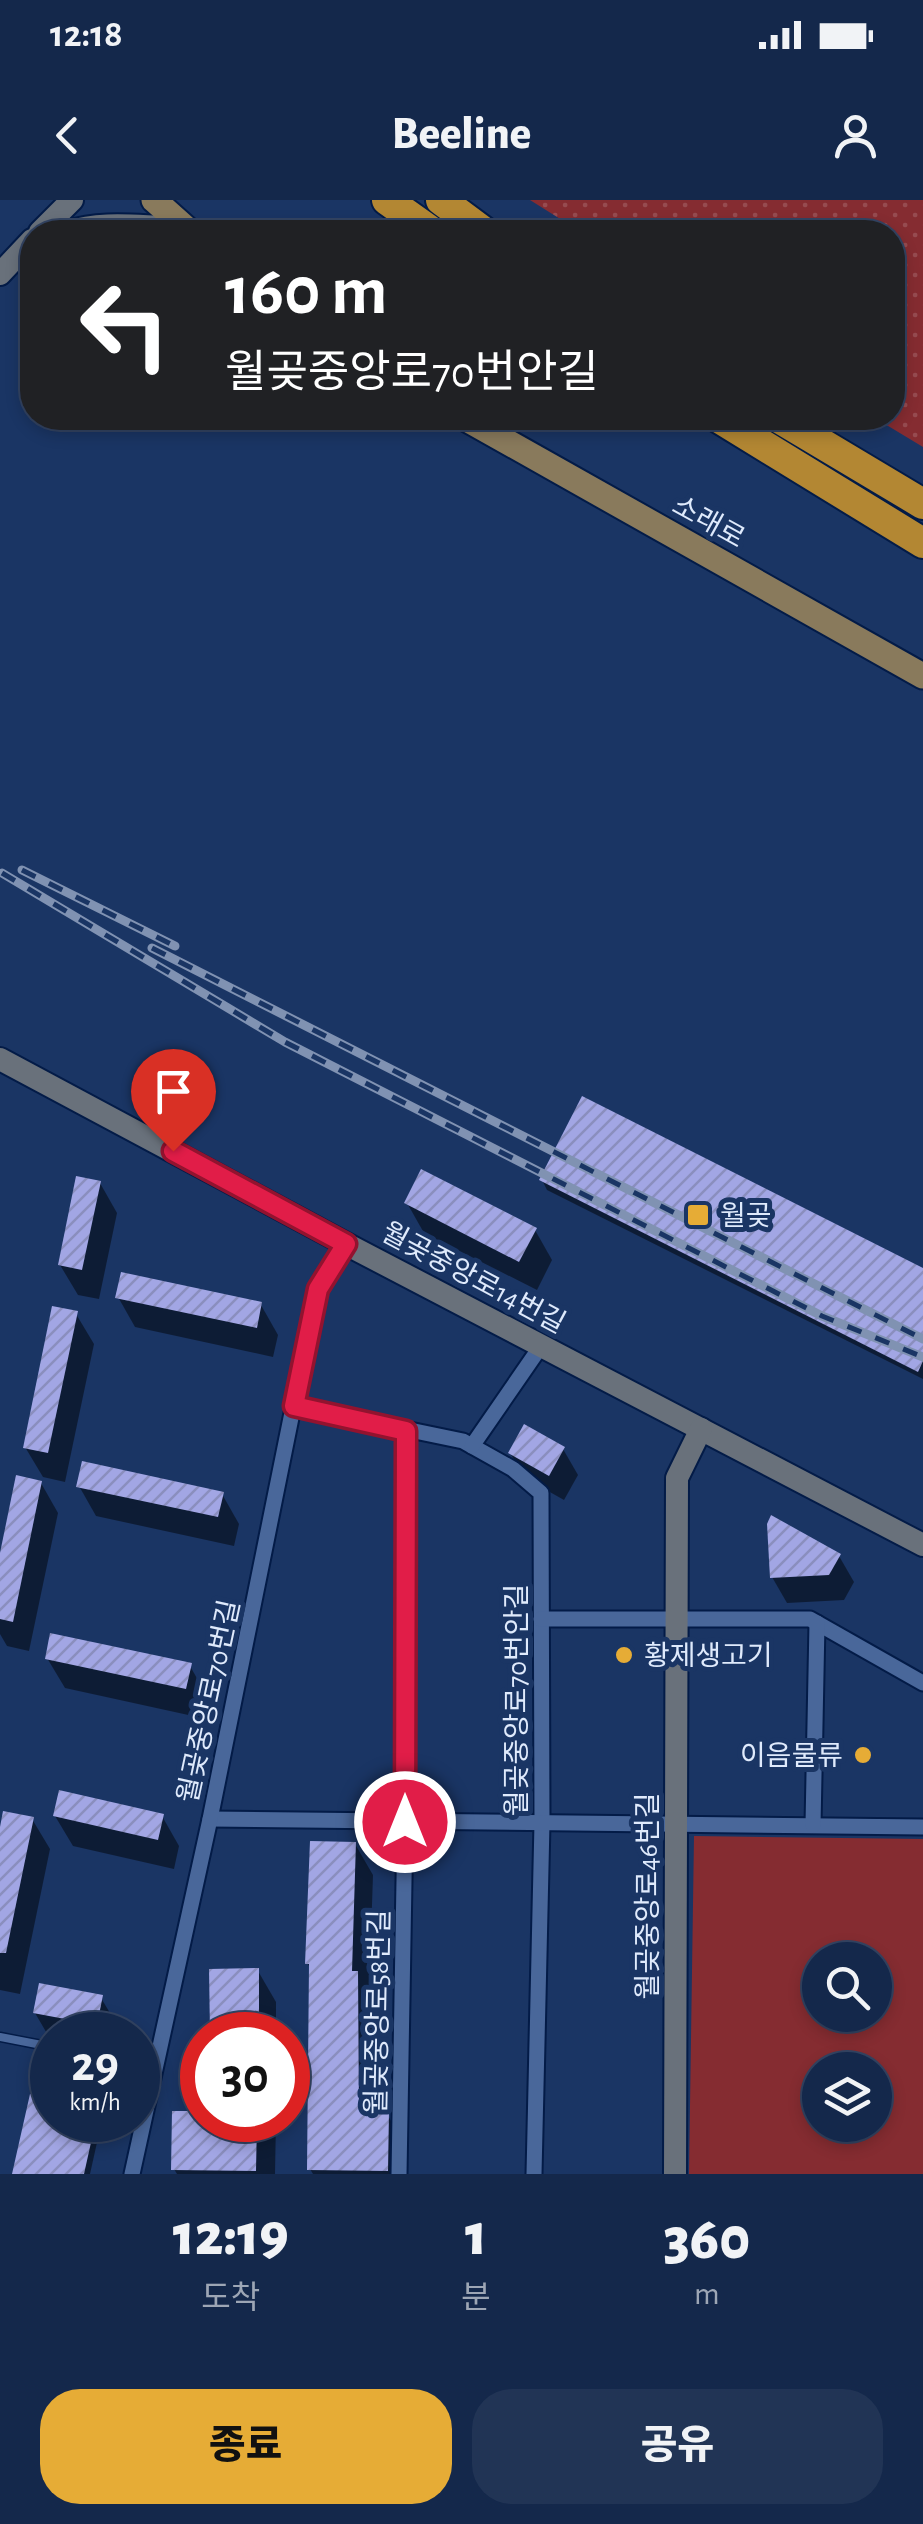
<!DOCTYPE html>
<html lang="ko">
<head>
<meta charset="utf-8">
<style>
	:root { --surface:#14284b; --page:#213455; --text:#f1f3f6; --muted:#9da6b5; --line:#334463; --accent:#e6ac36 }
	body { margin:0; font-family:"Alegreya Sans","Noto Sans KR",sans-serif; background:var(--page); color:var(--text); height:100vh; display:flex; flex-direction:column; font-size:38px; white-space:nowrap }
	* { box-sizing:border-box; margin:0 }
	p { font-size:32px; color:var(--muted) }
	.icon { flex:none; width:55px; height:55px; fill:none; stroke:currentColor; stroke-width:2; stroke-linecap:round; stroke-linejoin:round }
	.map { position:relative; height:1974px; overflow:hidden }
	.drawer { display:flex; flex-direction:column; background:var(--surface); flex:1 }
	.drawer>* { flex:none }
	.banner { position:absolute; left:20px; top:20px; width:885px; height:210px; border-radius:40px; box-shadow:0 5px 15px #0003,0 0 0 2px var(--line); background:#202124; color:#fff; overflow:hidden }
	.fabs { position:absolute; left:802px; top:1742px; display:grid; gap:20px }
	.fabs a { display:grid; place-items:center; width:90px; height:90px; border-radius:50%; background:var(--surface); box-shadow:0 5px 15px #0003,0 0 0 2px var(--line); font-size:50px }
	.speed { position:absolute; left:30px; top:1812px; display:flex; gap:20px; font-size:50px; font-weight:700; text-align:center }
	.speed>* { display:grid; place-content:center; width:130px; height:130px; border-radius:50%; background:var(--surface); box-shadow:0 5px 15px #0003,0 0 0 2px var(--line); line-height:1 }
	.speed small { font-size:25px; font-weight:400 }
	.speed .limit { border:15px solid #d22; background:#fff; color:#111 }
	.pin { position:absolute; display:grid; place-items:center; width:85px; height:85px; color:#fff; margin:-102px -42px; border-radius:50% 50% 50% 0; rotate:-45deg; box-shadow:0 0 10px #0007 }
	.pin .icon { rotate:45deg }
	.me { position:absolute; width:110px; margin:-55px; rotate:0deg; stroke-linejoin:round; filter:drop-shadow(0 0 8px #0008) }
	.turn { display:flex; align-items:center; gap:35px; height:210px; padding:0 40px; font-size:45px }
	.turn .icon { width:130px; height:130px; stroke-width:2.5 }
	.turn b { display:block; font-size:70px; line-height:85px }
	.eta { display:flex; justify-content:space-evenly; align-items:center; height:170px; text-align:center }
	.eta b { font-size:60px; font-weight:800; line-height:70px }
	.button { display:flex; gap:20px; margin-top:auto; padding:20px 40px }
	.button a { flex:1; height:115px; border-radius:40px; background:var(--accent); color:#111; font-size:40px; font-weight:800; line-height:115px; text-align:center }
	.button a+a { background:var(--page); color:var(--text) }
	.status { display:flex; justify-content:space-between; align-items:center; height:70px; padding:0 50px; background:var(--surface); direction:ltr }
	.status svg { height:28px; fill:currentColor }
	header { display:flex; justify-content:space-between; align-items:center; height:130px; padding:0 40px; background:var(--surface); font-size:45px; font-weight:800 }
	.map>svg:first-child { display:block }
	.grass { fill:url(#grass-dots) }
	.park { fill:#852c31; fill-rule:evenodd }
	.shadow { fill:#0007 }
	.building { fill:url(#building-hatch) }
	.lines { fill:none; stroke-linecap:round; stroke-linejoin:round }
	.lane-casing { stroke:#031b47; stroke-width:11 }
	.street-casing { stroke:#031b47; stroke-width:19 }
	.secondary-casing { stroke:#031b47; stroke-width:26 }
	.primary-casing { stroke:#031b47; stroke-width:29 }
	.highway-casing { stroke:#031b47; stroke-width:34 }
	.lane { stroke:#49679a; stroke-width:8 }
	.street { stroke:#49679a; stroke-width:15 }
	.secondary { stroke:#69717b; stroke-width:22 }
	.primary { stroke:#897a5c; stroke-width:25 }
	.highway { stroke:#b38733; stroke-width:30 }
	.rail-casing { stroke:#8092b2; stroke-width:9 }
	.rail { stroke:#1a3564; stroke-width:5; stroke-dasharray:15; stroke-linecap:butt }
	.route-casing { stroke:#92132f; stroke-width:25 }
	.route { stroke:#e11d48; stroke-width:18 }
	.poi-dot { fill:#e6ac36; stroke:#1a3564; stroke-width:4 }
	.labels { text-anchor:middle; stroke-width:10; stroke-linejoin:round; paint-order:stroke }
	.street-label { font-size:28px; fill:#dfeafc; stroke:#1a3564 }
	.poi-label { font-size:28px; fill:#dfeafc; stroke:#1a3564; text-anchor:start }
</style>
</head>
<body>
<div class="status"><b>12:18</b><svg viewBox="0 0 49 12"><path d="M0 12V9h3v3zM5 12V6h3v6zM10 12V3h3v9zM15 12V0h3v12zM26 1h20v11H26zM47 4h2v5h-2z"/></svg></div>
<header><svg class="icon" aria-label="back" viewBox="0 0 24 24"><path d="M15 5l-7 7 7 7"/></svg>Beeline<svg class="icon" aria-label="person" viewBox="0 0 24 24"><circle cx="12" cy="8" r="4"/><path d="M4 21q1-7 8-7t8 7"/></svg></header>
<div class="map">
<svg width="923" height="1974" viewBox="0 0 923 1974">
	<defs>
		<pattern id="grass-dots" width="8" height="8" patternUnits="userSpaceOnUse" patternTransform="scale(2.5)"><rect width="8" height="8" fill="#852c31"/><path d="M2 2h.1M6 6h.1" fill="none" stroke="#964b50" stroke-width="1.8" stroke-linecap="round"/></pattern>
		<pattern id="building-hatch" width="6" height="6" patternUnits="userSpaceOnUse" patternTransform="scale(2.5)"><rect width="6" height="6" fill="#a2a6e4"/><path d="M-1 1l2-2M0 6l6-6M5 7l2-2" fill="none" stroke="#8a8ebe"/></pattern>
	</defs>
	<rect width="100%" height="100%" fill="#1a3564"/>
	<polygon class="grass" points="530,0 923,0 923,247 875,218 892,218 892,32 581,32"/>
	<path class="park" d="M694,1636L923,1639V1974H689ZM820,1760H875V1815H820ZM820,1870H875V1925H820Z"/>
	<g class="shadow">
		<polygon points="542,980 923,1071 923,1179 547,990"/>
		<polygon points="100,983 117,1013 99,1099 78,1095 60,1065"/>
		<polygon points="407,1003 535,1030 552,1060 537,1090 424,1033"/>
		<polygon points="118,1097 261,1105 278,1135 273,1157 135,1127"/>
		<polygon points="76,1114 94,1144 65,1282 43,1277 25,1247"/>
		<polygon points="563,1249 578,1275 564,1300 525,1278 510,1253"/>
		<polygon points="41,1283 58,1313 29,1451 7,1446 0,1434 0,1365"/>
		<polygon points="79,1286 222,1294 239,1324 234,1346 96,1316"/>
		<polygon points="839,1356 854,1382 844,1400 787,1403 772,1377"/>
		<polygon points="47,1458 190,1466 207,1496 202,1518 65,1488"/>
		<polygon points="55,1616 162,1616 179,1646 174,1669 73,1646"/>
		<polygon points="32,1619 50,1649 20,1794 0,1790 0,1639"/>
		<polygon points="355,1644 373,1675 369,1794 375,1805 375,1914 387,1914 405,1945 405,1974 313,1974 310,1969 311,1770 308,1764"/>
		<polygon points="258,1771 276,1802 276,1835 212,1835"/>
		<polygon points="101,1798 119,1828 117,1835 52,1835 52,1842 35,1813"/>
		<polygon points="31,1897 52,1902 52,1920 102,1920 90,1974 14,1974"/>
		<polygon points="175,1913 202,1914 202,1920 276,1920 275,1974 177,1974 174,1969"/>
	</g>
	<g class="building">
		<polygon points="582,896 923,1068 923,1161 918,1172 539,980"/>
		<polygon points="421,969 537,1028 519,1062 404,1003"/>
		<polygon points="76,976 101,981 82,1070 58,1065"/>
		<polygon points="121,1072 262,1102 257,1128 115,1098"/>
		<polygon points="52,1106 78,1111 48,1253 23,1248"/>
		<polygon points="524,1224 565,1247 549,1276 508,1253"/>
		<polygon points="82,1261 224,1292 218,1317 76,1287"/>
		<polygon points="16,1275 42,1281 13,1422 0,1419 0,1353"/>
		<polygon points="771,1315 841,1354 829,1375 770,1378 767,1324"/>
		<polygon points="50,1433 192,1463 186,1489 45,1459"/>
		<polygon points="59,1590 164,1614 158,1640 53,1616"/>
		<polygon points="3,1611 34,1617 6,1753 0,1753 0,1627"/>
		<polygon points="310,1641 356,1642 352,1771 358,1771 359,1911 389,1912 388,1971 307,1970 309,1764 305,1764"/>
		<polygon points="259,1768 259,1835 210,1835 209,1769"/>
		<polygon points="39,1783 103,1795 97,1825 33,1813"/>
		<polygon points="30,1894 52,1899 52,1920 96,1920 84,1974 12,1974"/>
		<polygon points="172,1911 200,1911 199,1920 257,1920 256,1971 171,1970"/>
	</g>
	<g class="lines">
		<g class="lane-casing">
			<g id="lane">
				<polyline points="0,1837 52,1847"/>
				<polyline points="138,1865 155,1868"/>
			</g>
		</g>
		<g class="street-casing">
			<g id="street">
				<polyline points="294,1206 463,1241 513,1269 541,1293 542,1623 534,1974"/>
				<polyline points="472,1246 541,1146"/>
				<polyline points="541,1419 810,1419 923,1483"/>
				<polyline points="210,1619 923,1627"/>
				<polyline points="813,1625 817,1423"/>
				<polyline points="132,1974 210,1619 317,1089 346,1044"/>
				<polyline points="399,1974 405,1622 406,1231"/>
			</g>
		</g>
		<g class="secondary-casing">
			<g id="secondary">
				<polyline points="40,32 72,0"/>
				<path d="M68,32C107,20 144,28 184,27"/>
				<polyline points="0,74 32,40"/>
				<polyline points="0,859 346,1044 923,1345"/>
				<polyline points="675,1974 677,1278 701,1229"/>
			</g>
		</g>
		<g class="primary-casing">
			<g id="primary">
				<polyline points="154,0 190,32"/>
				<polyline points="465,218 923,476"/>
			</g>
		</g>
		<g class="highway-casing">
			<g id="highway">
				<polyline points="387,0 432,32"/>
				<polyline points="441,0 484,32"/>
				<polyline points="719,218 923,343"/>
				<polyline points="779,218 923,304"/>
			</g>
		</g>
		<use href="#lane" class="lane"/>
		<use href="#street" class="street"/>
		<use href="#secondary" class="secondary"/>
		<use href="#primary" class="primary"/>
		<use href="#highway" class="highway"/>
		<g class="rail-casing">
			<g id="rail">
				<polyline points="22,670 175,746"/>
				<polyline points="2,673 285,842 822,1116 923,1157"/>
				<polyline points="152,748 923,1139"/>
			</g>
		</g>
		<use href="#rail" class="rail"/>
	</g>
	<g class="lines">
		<g class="route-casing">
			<polyline id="route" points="173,951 346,1044 318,1089 294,1206 406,1231 405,1622"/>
		</g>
		<use href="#route" class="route"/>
	</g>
	<g class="poi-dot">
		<rect x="686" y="1003" width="24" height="24" rx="5"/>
		<circle cx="624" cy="1455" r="10"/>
		<circle cx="863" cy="1555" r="10"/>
	</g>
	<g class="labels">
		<g class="street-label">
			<text transform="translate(709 321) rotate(29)" y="10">소래로</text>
			<text transform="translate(474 1077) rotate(28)" y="10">월곶중앙로14번길</text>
			<text transform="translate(516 1500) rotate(-90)" y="10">월곶중앙로70번안길</text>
			<text transform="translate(208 1501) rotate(-78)" y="10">월곶중앙로70번길</text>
			<text transform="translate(647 1696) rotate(-90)" y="10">월곶중앙로46번길</text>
			<text transform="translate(377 1812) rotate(-89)" y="10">월곶중앙로58번길</text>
		</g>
		<g class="poi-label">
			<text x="720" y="1025">월곶</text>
			<text x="644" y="1465">황제생고기</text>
			<text x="843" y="1565" text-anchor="end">이음물류</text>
		</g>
	</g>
</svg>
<div class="fabs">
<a><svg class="icon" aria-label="search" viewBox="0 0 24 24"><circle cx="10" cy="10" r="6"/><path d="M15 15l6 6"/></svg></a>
<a><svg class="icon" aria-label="layers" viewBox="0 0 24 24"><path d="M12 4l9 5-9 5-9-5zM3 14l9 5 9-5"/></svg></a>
</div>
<div class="speed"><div>29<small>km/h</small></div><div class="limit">30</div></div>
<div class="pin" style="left:173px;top:951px;background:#d93025"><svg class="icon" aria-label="arrive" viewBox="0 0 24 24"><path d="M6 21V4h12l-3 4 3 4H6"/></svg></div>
<svg class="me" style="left:405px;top:1622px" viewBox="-20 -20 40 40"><circle r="17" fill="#e11d48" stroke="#fff" stroke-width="3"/><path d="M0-11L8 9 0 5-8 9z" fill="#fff"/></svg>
<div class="banner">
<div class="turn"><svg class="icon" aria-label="left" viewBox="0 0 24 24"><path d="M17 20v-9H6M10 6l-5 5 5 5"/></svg><div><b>160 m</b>월곶중앙로70번안길</div></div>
</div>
</div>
<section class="drawer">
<div class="eta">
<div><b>12:19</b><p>도착</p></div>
<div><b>1</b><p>분</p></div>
<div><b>360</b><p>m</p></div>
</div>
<div class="button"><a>종료</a><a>공유</a></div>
</section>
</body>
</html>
